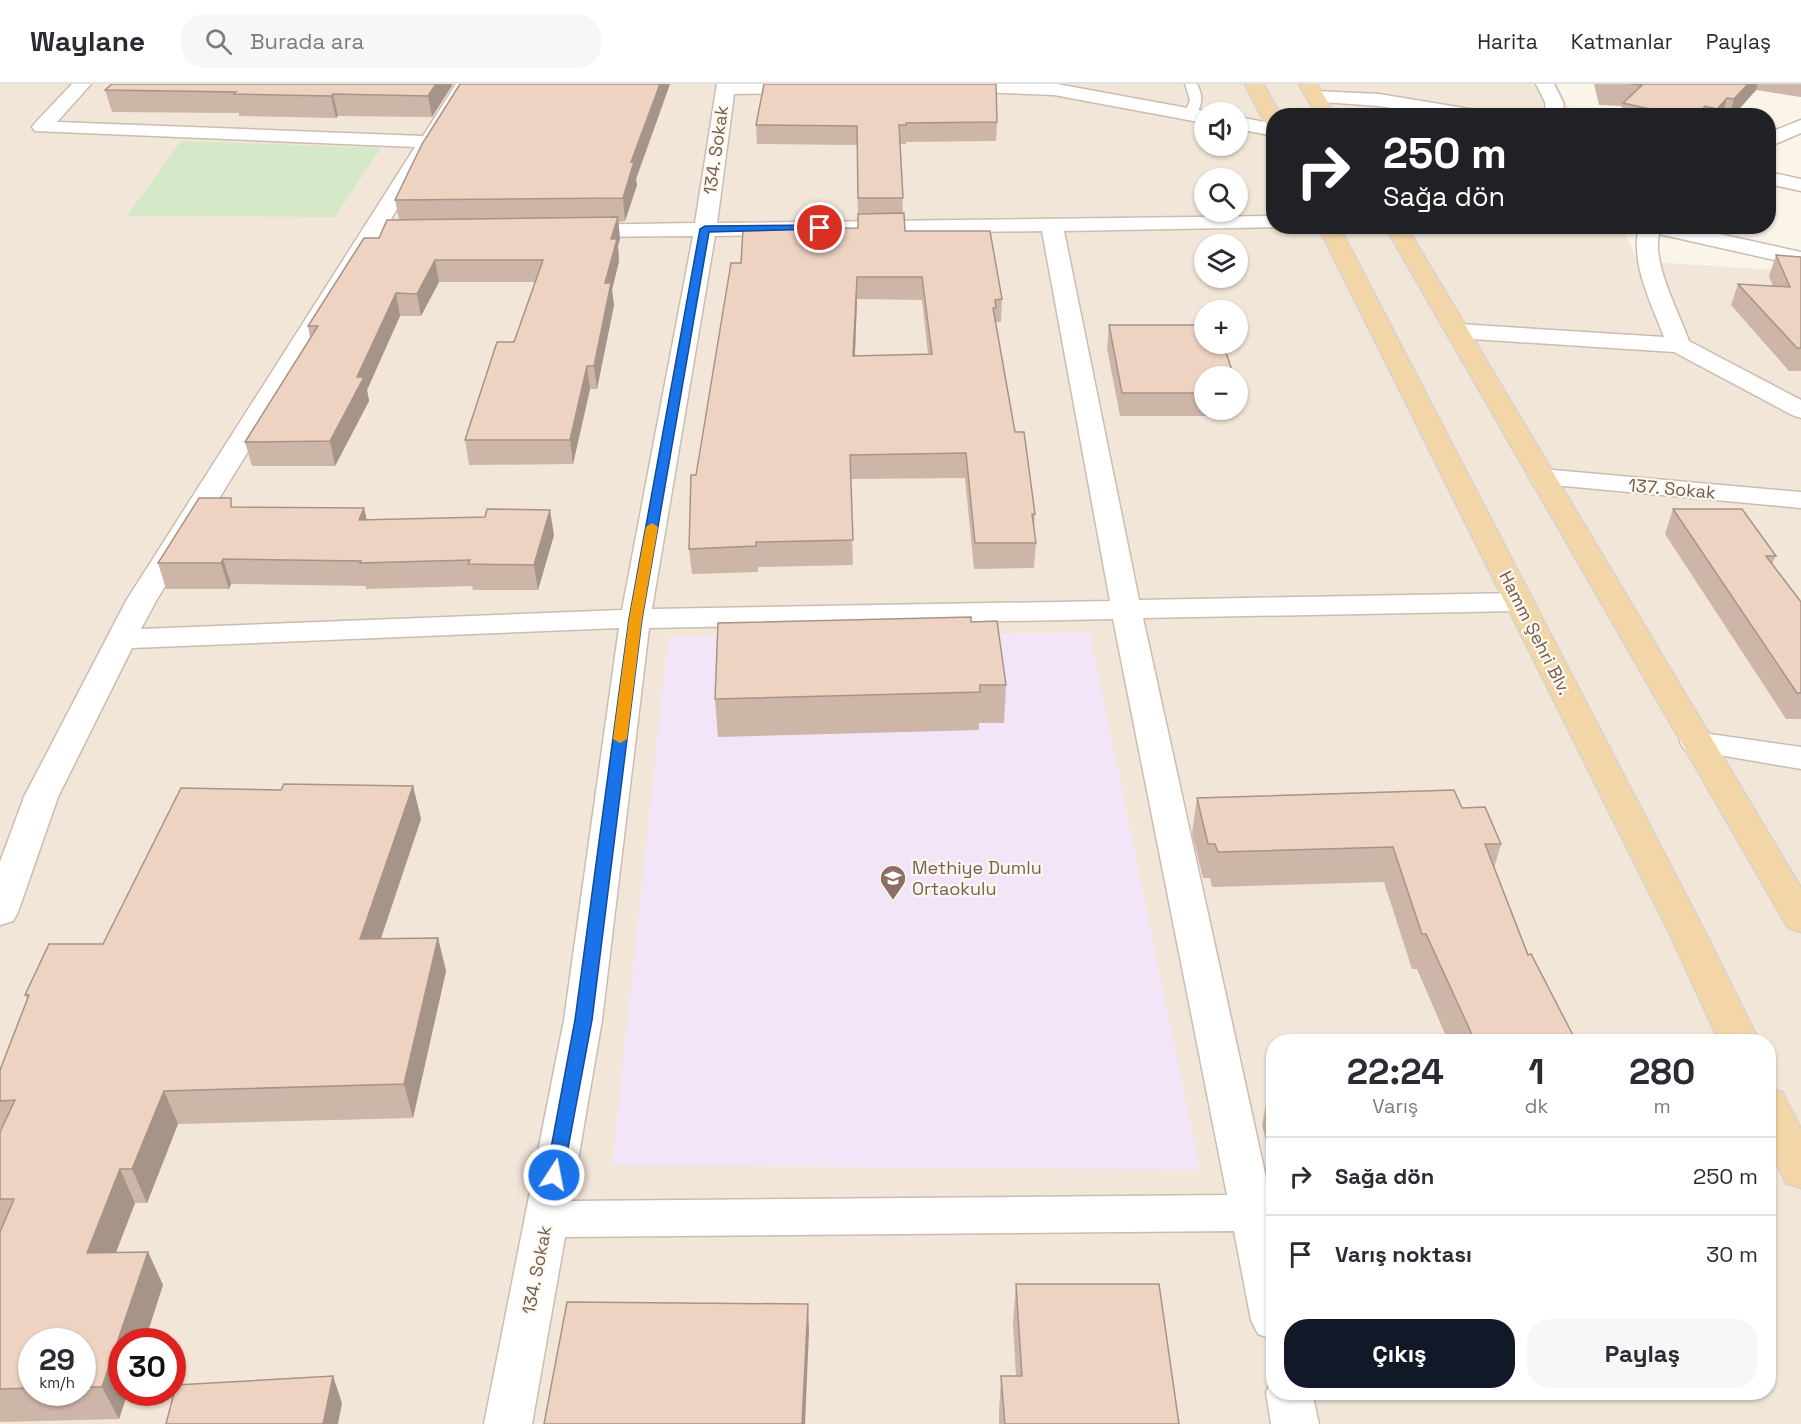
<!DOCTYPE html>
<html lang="tr">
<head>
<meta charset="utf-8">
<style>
	:root { --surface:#fff; --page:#f7f7f7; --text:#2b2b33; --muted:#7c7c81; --line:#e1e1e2; --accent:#111827 }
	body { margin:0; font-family:"Space Grotesk",sans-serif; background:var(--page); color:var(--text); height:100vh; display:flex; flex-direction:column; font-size:22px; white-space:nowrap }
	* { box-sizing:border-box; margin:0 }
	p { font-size:20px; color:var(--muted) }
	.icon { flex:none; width:33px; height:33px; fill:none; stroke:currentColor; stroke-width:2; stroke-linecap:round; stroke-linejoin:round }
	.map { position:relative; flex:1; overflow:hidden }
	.details { position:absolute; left:1266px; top:950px; width:510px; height:366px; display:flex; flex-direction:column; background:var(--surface); border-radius:24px; box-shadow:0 2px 4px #0004 }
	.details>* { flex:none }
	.banner { position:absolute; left:1266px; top:24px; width:510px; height:126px; border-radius:24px; box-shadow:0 2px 4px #0004; background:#202124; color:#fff; overflow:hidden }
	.controls { position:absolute; left:1194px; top:18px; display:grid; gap:12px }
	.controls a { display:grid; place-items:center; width:54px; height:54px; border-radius:50%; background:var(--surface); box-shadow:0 2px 4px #0004; font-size:30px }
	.speed { position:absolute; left:18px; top:1244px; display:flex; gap:12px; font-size:30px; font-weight:700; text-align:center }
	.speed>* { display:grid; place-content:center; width:78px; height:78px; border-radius:50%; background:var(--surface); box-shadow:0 2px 4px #0004; line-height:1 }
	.speed small { font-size:15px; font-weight:400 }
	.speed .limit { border:9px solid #d22; background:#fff; color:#111 }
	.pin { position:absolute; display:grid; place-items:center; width:51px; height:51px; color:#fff; margin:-26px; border:3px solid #fff; border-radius:50%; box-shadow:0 2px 6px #0007 }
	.me { position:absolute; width:66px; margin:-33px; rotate:11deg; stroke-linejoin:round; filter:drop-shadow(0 0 4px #0008) }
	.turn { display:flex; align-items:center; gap:21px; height:126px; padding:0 18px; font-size:27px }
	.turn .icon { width:78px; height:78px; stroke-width:2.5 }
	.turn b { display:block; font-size:42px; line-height:51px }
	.eta { display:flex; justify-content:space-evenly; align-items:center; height:102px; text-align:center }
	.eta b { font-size:36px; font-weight:800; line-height:42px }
	.cta { display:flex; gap:12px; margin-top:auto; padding:12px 18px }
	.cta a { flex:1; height:69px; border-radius:24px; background:var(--accent); color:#fff; font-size:24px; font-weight:800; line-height:69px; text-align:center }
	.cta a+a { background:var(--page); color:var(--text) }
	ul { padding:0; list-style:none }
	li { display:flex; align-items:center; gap:18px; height:78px; padding:0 18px; border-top:2px solid var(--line) }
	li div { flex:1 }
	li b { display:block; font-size:22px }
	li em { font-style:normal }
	header { display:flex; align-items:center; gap:36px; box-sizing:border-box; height:84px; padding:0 30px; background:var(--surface); border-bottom:2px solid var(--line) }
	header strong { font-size:28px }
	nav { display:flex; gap:33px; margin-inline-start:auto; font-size:21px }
	.search { width:420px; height:54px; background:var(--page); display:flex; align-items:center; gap:15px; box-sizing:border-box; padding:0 21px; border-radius:24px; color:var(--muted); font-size:22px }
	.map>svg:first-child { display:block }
	.residential { fill:#f2e6d8; fill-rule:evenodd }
	.education { fill:#f1e5f7 }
	.green { fill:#d5e8c8 }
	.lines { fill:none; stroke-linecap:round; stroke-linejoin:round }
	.lane-casing { stroke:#ccbcb0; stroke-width:3 }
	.street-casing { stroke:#ccbcb0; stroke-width:3 }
	.primary-casing { stroke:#d8d1ce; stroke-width:3 }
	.lane { fill:#fff; fill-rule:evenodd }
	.street { fill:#fff; fill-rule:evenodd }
	.primary { fill:#f3d6a7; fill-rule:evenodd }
	.wall { fill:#cdb5a8; fill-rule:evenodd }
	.shaded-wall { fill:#a79488 }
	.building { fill:#eed3c3; stroke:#a79488; stroke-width:1.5; fill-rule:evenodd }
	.route { fill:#1a73e8; stroke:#114b97; stroke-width:1.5 }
	.slow { fill:#f59e0b }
	.labels { text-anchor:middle; stroke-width:4.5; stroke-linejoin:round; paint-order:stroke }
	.street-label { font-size:18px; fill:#735b4f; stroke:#fef8ef }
	.education-label { font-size:18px; fill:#785e54; stroke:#fef8ef; text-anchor:start }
</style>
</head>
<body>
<header>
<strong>Waylane</strong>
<div class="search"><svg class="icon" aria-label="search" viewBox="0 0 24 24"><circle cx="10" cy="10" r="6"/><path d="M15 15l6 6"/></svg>Burada ara</div>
<nav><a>Harita</a><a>Katmanlar</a><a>Paylaş</a></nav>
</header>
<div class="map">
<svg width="1801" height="1340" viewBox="0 0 1801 1340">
	<rect width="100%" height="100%" fill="#fbf4e9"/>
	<path class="residential" d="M0,0H1557L1572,31L1274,32V142L1622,143L1638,177L1801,188V1340H0ZM1204,28H1238V62H1204ZM1204,94H1238V128H1204ZM1204,160H1238V194H1204ZM1204,226H1238V260H1204ZM1204,292H1238V326H1204ZM1274,957H1768V1308H1274ZM32,1257H82V1308H32ZM122,1257H172V1308H122Z"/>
	<polygon class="education" points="1090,549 1200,1086 612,1081 668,553"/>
	<polygon class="green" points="181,57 381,64 335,133 127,132"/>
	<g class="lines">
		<g class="lane-casing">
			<path id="lane" d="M1185,0H1197C1204,13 1202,22 1194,34L1190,35L1184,31L1190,16Z"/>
		</g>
		<g class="street-casing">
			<g id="street">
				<path d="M72,0H91L57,38L423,52L456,0H474L156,517L141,545L622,526L693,152L573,153L565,152L562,147L565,142L573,141L695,139L717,0H814L816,3L814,7L807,9L734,10L717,139L1274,132V142L1282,143L1064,147L1139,516L1519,509L1529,512L1534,518L1529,524L1519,527L1143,534L1274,1130V1256L1258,1250L1251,1236L1234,1147L565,1153L532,1340H484L564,936L619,544L132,564L58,713L18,828L13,837L0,841V778L24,713L126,517L415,63L35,47L32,43L35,39ZM1042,147L1110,517L652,525L715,152ZM1113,535L1227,1111L571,1117L602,936L649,544Z"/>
				<polygon points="944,0 1057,0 1209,28 1204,28 1204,39 1054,11 952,7 946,5"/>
				<polygon points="1536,0 1554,0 1563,18 1565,32 1546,32 1545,18"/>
				<polygon points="1316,7 1379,10 1476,26 1483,28 1485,32 1439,32 1379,22 1309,17 1307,13 1309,9"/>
				<polygon points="1238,33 1274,40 1274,52 1238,45"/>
				<polygon points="1801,36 1801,49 1768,63 1768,49"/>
				<polygon points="1768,88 1801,95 1801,107 1768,100"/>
				<path d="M1639,142H1683L1801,168V182L1659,150C1652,180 1679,228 1689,257L1801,316V334L1792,331L1674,268L1458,254L1450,252L1446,247L1450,242L1458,240L1664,253C1651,218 1630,180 1639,142Z"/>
				<polygon points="1542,385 1801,408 1801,424 1532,399 1529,393 1532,387"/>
				<polygon points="1696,648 1801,663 1801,685 1684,665 1680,658 1684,651"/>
				<polygon points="1274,1292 1274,1308 1312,1308 1319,1340 1271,1340 1266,1308"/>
			</g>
		</g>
		<g class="primary-casing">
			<g id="primary">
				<polygon points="1245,0 1263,0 1281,32 1274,32 1274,43 1267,41 1264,37"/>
				<polygon points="1299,0 1317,0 1336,32 1317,32"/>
				<polygon points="1318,142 1339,142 1706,850 1759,957 1719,957 1670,850"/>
				<polygon points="1385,142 1406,142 1801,804 1801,848 1788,844"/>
				<polygon points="1768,1003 1782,1008 1801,1045 1801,1104 1786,1099 1768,1063"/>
			</g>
		</g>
		<use href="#lane" class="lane"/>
		<use href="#street" class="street"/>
		<use href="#primary" class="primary"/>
	</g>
	<g class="wall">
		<polygon points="453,0 432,33 338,32 336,34 239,32 239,29 112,28 105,6"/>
		<polygon points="460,0 670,0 636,95 637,101 625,137 618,138 620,155 618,162 619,177 612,206 614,221 597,305 590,305 573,380 469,381 465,356 514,258 535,198 439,198 421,232 400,232 367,306 369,317 335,382 252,382 245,358 310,254 308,242 379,154 399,135 395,116"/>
		<polygon points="1594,0 1801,0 1801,13 1756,6 1733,32 1620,32 1622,22 1599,21"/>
		<path d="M997,38L996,57L906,58V60H900L903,129L905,147L1002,215L1001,238H996V242L1015,348L1035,430L1034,448L1036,459L1034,484L974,485L965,394L850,395L853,481L758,483V488L692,490L689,465L696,391L741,179L858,144L857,61L757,60L756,41ZM857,215L922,216L928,270L855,272Z"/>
		<polygon points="1776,171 1801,173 1801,287 1789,287 1731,221 1738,200 1773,202 1769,192"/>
		<polygon points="1109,241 1204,292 1204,326 1236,326 1235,332 1120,332 1107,264"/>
		<polygon points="233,423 367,435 554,451 538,506 473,506 472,502 366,505 366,502 231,500 229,505 166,505 158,479"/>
		<polygon points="1673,425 1776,472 1772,480 1801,518 1801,635 1786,635 1665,450"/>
		<polygon points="971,538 1006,601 1004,639 979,639 979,646 718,653 715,615"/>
		<path d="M413,702L421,735L381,855L438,854L446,887L413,1034L178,1040L147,1119H135L116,1168H148L163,1201L122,1308H128L119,1335L0,1338V1048L1,1046L0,1043V986L27,915L25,911L103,860L281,706ZM32,1257H82V1308H32Z"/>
		<polygon points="1197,714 1462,724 1501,760 1494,784 1528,871 1576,957 1448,957 1417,885 1412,885 1384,798 1212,803 1210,794 1203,794 1192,749"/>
		<polygon points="1274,1005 1274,1088 1262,1041 1269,1006"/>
		<polygon points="1016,1200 1179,1340 999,1340 999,1330 1001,1292 1016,1292 1013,1239"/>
	</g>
	<g class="shaded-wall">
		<polygon points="436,0 453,0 432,33 428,12"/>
		<polygon points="660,0 670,0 636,95 637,101 625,137 623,114 631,78"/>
		<polygon points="1748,0 1758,0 1756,6 1733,32 1729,32 1734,15"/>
		<polygon points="333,10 338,32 336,34 331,12"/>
		<polygon points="1727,14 1722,32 1715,32 1717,25"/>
		<polygon points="1705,22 1702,32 1696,32"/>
		<polygon points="618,133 620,155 618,162 619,177 612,206 614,221 597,305 594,282 611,155"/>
		<polygon points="435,176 439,198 421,232 417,210"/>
		<polygon points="857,193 857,215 854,295 853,272"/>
		<polygon points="396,209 400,232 367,306 369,317 335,382 330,357 357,293"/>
		<polygon points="587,282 590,305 573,380 570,356"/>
		<polygon points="364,424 370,449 359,436"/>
		<polygon points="550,426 554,451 538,506 534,481"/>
		<polygon points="223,475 231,500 229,505 221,479"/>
		<polygon points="413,702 421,735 369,889 360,855"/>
		<polygon points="438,854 446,887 413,1034 404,1000"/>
		<polygon points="164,1007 178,1040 147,1119 132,1085"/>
		<polygon points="120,1085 135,1119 103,1202 87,1169"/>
		<polygon points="148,1168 163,1201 145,1257 122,1257 122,1308 128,1308 119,1335 102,1303"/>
		<polygon points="808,1220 809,1247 805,1340 802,1340"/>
		<polygon points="333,1292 342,1319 338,1340 323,1340"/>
	</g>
	<g class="building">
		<polygon points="112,0 436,0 428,12 333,10 331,12 234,10 236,8 105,6"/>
		<polygon points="460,0 660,0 631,78 634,78 623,114 395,116 422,60"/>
		<polygon points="764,0 996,0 997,38 906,39 906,41 899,41 903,114 858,114 857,42 756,41"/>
		<polygon points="1631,0 1748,0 1734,15 1727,14 1717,25 1705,22 1696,32 1681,32 1623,19 1642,1"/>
		<path d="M904,129L905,147H990L1002,215L995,216L996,224H993L1015,348H1024L1035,430H1032L1036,459H975L966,369L850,371L853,456L756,458V462L689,465L691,391H696L731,179H741L743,146L858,144V130ZM857,193H922L932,270L853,272Z"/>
		<polygon points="618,133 611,155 617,155 605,199 611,199 594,282 587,282 570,356 465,356 497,258 514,258 543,176 435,176 417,210 396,209 357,293 364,293 330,357 245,358 318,242 308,242 364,154 379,154 387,136"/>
		<polygon points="1776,171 1801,173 1801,264 1797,264 1738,200 1790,203"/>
		<polygon points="1109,241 1204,241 1204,260 1223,260 1234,292 1204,292 1204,309 1122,309"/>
		<polygon points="199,414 231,414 231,423 364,424 359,436 485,433 487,425 550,426 534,481 468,480 470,476 360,479 361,477 223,475 221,479 158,479"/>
		<polygon points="1673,425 1742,425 1776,472 1766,472 1801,518 1801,609 1797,609"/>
		<polygon points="971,533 971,538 997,537 1006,601 980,601 980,608 715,615 718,539"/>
		<polygon points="284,700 413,702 360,855 438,854 404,1000 164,1007 132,1085 120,1085 87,1169 148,1168 102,1303 82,1303 82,1257 32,1257 32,1304 0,1305 0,1148 14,1115 0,1115 0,1048 15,1016 0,1017 0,986 29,911 25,911 49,860 103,860 181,704 281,706"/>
		<polygon points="1454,706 1462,724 1485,723 1501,760 1485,760 1528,871 1531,870 1576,957 1475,957 1426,850 1422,850 1393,763 1218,768 1215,760 1208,760 1197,714"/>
		<polygon points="1274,1005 1274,1022 1269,1006"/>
		<polygon points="1016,1200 1159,1200 1179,1340 1005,1340 1001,1292 1022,1292"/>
		<polygon points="567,1218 808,1220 802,1340 544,1340"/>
		<polygon points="333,1292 323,1340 166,1340 176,1301"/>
	</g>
	<polygon class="route" points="820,141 824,142 824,145 709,148 642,535 592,936 563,1091 560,1096 554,1098 548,1096 546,1091 575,936 629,535 700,145 705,142"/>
	<polygon class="slow" points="652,439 658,443 642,535 627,655 620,659 613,655 629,535 646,443"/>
	<defs>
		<g id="school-pin" transform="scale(1.35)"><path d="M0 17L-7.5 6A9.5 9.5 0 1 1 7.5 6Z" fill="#8d6e63" stroke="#fef8ef"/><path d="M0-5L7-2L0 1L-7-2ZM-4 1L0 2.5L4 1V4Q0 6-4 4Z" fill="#fff"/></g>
	</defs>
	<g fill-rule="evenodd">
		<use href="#school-pin" x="893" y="794"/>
	</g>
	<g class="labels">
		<g class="street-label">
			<text transform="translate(716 66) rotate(-82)" y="6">134. Sokak</text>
			<text transform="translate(1672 405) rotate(5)" y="6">137. Sokak</text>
			<text transform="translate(1535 549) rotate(63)" y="6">Hamm Şehri Blv.</text>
			<text transform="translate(537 1186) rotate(-79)" y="6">134. Sokak</text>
		</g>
		<g class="education-label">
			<text x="912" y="790">Methiye Dumlu<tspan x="912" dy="21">Ortaokulu</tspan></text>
		</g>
	</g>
</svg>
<div class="controls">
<a><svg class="icon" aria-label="sound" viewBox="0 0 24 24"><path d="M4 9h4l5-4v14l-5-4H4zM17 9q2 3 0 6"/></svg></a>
<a><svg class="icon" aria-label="search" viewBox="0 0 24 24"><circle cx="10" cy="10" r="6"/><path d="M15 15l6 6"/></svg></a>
<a><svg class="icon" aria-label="layers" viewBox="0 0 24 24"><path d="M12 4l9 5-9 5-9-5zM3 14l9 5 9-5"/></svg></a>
<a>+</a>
<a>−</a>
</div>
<div class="speed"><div>29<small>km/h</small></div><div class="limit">30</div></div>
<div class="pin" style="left:820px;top:144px;background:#d93025"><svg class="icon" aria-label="arrive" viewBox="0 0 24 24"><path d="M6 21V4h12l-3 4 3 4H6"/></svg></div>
<svg class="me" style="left:554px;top:1091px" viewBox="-20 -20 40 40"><circle r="17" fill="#1a73e8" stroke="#fff" stroke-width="3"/><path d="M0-11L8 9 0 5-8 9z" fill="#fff"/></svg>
<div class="banner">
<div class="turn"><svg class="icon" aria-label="right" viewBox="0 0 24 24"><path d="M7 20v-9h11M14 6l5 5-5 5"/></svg><div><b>250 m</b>Sağa dön</div></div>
</div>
<section class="details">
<div class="eta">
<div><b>22:24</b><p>Varış</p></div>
<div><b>1</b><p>dk</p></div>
<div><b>280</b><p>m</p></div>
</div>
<ul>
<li><svg class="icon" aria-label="right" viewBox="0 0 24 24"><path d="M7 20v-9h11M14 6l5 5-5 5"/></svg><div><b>Sağa dön</b></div><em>250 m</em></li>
<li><svg class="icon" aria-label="arrive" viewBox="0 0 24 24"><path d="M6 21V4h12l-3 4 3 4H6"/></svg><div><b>Varış noktası</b></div><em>30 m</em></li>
</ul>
<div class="cta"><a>Çıkış</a><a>Paylaş</a></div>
</section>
</div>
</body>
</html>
